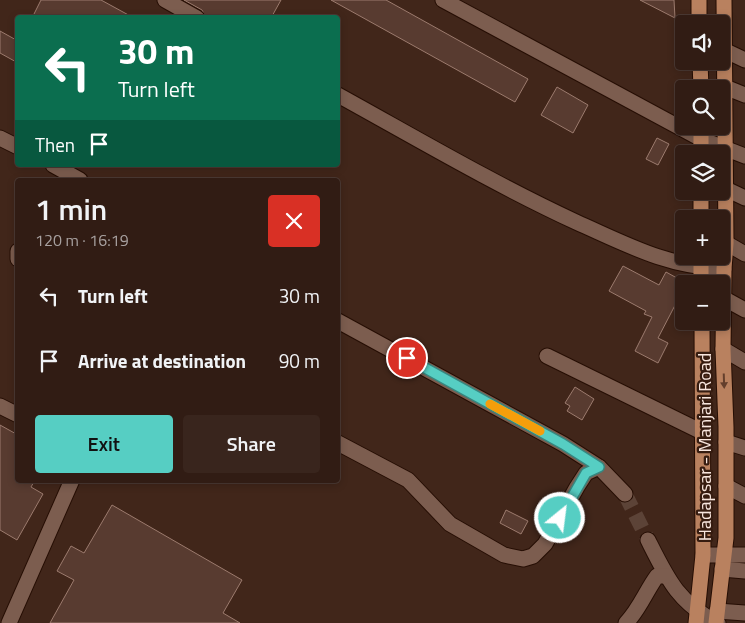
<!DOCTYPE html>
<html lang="en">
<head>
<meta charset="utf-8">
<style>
	:root { --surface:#311c14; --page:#39251d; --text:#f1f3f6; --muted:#a8a1a0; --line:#4c3a34; --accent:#56cec3 }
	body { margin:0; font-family:"Titillium Web",sans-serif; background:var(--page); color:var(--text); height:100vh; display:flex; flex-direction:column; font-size:19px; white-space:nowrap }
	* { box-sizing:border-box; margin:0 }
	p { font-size:16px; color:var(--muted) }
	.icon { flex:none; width:28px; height:28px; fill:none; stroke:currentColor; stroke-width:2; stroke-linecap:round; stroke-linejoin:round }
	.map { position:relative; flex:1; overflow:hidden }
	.side { position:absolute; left:15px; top:178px; width:325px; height:305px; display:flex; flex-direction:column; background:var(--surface); border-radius:5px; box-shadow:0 2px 8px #0003,0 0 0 1px var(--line) }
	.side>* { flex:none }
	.banner { position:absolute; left:15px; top:15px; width:325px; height:152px; border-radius:5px; box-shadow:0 2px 8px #0003,0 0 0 1px var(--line); background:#0b6e4f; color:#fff; overflow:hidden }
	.buttons { position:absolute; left:675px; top:15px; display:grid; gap:10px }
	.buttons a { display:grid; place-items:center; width:55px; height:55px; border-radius:5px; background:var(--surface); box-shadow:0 2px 8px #0003,0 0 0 1px var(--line); font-size:25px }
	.pin { position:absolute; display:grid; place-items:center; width:42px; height:42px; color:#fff; margin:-21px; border:2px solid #fff; border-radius:50%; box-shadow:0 1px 5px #0007 }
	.me { position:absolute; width:55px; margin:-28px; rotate:29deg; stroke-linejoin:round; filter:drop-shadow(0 0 4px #0008) }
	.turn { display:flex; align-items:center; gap:18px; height:105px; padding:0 20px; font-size:22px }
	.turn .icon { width:65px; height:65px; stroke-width:2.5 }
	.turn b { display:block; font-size:35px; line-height:42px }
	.then { display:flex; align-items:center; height:48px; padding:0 20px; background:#0003; gap:10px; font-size:19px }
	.round { display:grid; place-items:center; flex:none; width:52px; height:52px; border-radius:5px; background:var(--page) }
	.headline { display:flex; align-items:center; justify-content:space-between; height:85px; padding:0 20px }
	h1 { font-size:30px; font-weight:600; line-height:38px }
	.button { display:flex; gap:10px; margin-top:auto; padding:10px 20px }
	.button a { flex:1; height:58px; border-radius:5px; background:var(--accent); color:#111; font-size:20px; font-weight:600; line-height:58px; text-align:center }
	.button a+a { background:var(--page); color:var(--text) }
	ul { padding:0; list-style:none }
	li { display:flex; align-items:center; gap:15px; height:65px; padding:0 20px }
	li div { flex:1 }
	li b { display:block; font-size:19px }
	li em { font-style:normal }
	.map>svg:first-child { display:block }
	.building { fill:#583b30; stroke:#9c7b6e }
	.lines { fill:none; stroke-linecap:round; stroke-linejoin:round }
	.minor-tunnel { stroke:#5c4337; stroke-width:15; stroke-dasharray:15 8; stroke-linecap:butt }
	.minor-casing { stroke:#260e04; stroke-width:17 }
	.major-casing { stroke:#260e04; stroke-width:17 }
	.minor { stroke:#7c5d4f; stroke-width:15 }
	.major { stroke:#b9815f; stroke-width:15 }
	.oneway { fill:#643f2c }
	.route-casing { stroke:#38867f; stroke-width:12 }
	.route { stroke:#56cec3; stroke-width:9 }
	.slow { stroke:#f59e0b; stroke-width:9 }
	.labels { text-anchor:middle; stroke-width:4.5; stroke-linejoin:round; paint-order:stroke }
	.street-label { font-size:18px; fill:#f8e6de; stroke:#361c10 }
</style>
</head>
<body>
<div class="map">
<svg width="745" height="623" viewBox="0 0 745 623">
	<rect width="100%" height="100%" fill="#41261a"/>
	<g class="building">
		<polygon points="41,0 101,0 134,18 32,18"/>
		<polygon points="184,0 281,0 271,18 206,18 202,10"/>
		<polygon points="331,0 386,0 528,79 515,102"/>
		<polygon points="640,0 674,0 675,18"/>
		<polygon points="0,31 18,41 18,63 0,53"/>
		<polygon points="557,87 588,105 573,133 541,115"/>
		<polygon points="657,138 669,144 658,165 646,159"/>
		<polygon points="623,266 659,285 666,272 686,283 684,284 684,288 658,338 668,343 658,363 635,351 652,317 644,314 646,311 609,291"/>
		<polygon points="575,387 594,399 582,420 567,411 570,406 565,403"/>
		<polygon points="0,425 18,435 18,480 35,480 31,487 43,494 17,540 0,530"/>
		<polygon points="112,505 242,580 223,613 240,623 50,623 74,580 57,571 71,546 84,553"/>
		<polygon points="506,510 528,521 521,534 500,523"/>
	</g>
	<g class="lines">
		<polyline class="minor-tunnel" points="625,494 648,540"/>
		<g class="minor-casing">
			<g id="minor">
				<polyline points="165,0 197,18"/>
				<polyline points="443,0 701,139 745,156"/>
				<polyline points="726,51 745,60"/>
				<polyline points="725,87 745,95"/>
				<path d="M338,95C416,138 494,184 576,222C628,245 665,266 724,269"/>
				<polyline points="0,138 18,147"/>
				<polyline points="53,165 80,180"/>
				<polyline points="726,189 745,198"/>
				<polyline points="726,243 745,254"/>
				<polyline points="18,251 18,259"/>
				<polyline points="725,299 745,310"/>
				<polyline points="338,321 563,444 599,467 625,494"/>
				<polyline points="723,349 745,362"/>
				<polyline points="547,356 704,433"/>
				<polyline points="0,406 18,415"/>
				<polyline points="726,442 745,448"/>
				<polyline points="338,443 408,480 450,524 504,555 523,559 533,556 545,544 577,487 586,473 599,467"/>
				<polyline points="726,486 745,496"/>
				<path d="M648,540C667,578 678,603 718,623"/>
				<polyline points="703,555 745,555"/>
				<polyline points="722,569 745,571"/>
				<polyline points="717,611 745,613"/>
				<polyline points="9,623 72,480"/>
				<path d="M626,623C639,610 646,591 657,576H666"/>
			</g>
		</g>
		<g class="major-casing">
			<g id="major">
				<polyline points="699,24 699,0"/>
				<polyline points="700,61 701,89"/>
				<polyline points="701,126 701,154"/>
				<polyline points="701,219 701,191"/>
				<polyline points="701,256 701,284"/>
				<polyline points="696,623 703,555 702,321"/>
				<polyline points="716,623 726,538 726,427 723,349 724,269 726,243 724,0"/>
			</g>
		</g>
		<use href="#minor" class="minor"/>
		<use href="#major" class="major"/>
	</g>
	<defs><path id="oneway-solid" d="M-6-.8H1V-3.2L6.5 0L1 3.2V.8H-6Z" transform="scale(1.25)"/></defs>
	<use class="oneway" href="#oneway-solid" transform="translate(724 381) rotate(88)"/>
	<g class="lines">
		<g class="route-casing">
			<polyline id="route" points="407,358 563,444 599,467 586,473 560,518"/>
		</g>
		<use href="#route" class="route"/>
		<polyline class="slow" points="490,404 540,431"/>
	</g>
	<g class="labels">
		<g class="street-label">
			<text transform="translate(705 447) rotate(-90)" y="6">Hadapsar - Manjari Road</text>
		</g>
	</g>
</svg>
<div class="buttons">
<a><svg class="icon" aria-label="sound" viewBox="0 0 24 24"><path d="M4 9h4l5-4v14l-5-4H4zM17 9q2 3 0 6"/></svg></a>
<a><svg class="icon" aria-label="search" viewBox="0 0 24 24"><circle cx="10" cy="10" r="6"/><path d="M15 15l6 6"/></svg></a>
<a><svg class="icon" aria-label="layers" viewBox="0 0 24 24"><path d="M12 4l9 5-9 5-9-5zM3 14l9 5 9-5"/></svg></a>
<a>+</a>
<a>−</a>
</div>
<div class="pin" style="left:407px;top:358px;background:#d93025"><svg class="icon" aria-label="arrive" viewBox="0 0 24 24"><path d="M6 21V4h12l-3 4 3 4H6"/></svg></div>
<svg class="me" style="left:560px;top:518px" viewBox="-20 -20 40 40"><circle r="17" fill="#56cec3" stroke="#fff" stroke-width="3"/><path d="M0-11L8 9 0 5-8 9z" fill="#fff"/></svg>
<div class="banner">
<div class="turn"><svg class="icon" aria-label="left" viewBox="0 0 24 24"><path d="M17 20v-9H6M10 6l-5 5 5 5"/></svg><div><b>30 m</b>Turn left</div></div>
<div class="then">Then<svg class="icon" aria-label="arrive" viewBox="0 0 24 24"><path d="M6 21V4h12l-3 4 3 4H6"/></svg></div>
</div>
<section class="side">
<div class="headline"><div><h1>1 min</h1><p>120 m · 16:19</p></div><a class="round" style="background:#d93025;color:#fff"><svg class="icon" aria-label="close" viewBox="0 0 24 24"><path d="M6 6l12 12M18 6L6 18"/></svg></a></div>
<ul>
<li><svg class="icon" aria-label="left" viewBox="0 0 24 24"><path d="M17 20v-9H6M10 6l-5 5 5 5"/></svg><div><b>Turn left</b></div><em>30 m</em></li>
<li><svg class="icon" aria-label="arrive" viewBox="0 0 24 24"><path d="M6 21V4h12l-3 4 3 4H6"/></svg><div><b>Arrive at destination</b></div><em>90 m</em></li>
</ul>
<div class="button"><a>Exit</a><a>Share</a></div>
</section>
</div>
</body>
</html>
